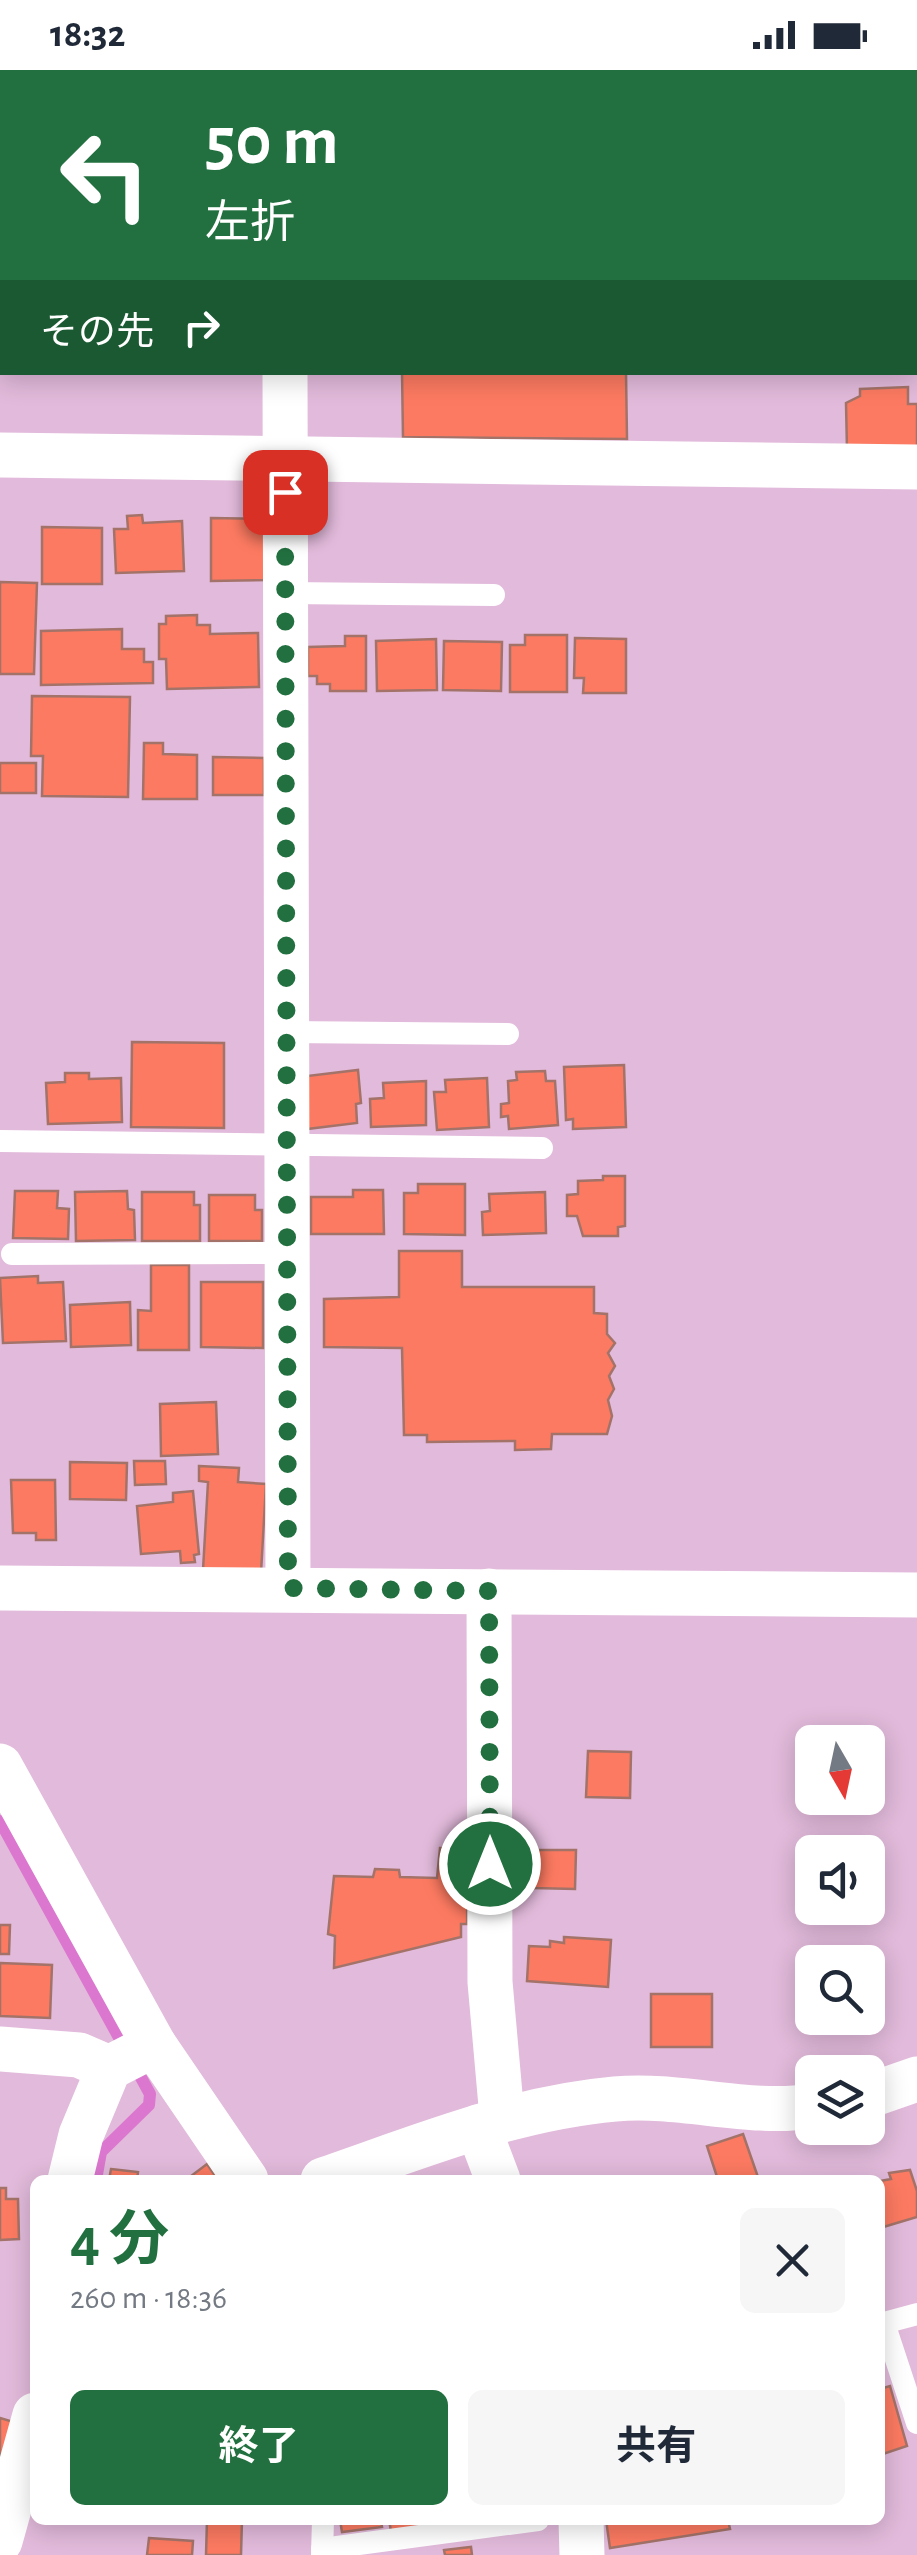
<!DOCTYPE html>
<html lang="ja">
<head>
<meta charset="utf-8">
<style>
	:root { --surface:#fff; --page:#f6f6f7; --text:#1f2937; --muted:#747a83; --accent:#22703f }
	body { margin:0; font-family:"Alegreya Sans","Noto Sans JP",sans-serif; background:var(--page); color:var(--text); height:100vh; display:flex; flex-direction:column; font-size:38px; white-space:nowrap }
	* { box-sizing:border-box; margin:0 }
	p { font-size:32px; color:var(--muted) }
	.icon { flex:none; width:55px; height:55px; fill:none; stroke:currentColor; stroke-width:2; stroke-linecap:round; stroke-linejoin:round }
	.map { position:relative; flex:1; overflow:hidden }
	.details { position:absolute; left:30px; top:2105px; width:855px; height:350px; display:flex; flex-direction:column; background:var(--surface); border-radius:15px; box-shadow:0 5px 25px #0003 }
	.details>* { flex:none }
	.banner { position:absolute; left:0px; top:0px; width:918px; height:305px; box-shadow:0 5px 25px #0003; background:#22703f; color:#fff; overflow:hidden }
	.needle { width:65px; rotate:171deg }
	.fabs { position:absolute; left:795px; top:1655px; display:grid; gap:20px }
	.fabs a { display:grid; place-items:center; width:90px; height:90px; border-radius:15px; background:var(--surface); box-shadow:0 5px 25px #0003; font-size:50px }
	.pin { position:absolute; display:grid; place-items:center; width:85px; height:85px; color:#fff; margin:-42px; border-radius:20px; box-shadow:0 5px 15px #0006 }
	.me { position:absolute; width:110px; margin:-55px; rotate:0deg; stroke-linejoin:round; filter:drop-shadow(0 0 8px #0008) }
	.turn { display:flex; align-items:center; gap:35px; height:210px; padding:0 40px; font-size:45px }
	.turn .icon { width:130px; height:130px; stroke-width:2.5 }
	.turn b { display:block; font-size:70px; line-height:85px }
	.then { display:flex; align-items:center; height:95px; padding:0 40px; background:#0003; gap:20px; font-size:38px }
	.round { display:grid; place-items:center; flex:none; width:105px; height:105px; border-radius:15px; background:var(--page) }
	.headline { display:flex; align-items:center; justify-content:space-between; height:170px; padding:0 40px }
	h1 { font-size:60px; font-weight:700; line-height:75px; color:var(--accent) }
	.action { display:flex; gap:20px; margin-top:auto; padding:20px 40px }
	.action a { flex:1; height:115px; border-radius:15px; background:var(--accent); color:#fff; font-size:40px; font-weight:700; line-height:115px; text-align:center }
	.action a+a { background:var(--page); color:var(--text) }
	.status { display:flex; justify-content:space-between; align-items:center; height:70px; padding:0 50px; background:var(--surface); direction:ltr }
	.status svg { height:28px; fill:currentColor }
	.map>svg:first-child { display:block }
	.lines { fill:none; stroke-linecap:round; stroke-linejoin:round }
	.stream { stroke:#db77ce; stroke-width:12 }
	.building { fill:#fc7a61; stroke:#a37369; stroke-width:2.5 }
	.lane { stroke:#fff; stroke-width:22 }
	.street { stroke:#fff; stroke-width:45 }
	.route { stroke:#22703f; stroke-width:18; stroke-dasharray:0 32.4 }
</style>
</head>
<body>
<div class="status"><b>18:32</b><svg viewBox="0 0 49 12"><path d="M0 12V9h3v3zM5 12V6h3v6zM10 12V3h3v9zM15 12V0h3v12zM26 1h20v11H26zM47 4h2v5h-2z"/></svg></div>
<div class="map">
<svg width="917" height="2485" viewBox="0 0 917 2485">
	<rect width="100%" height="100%" fill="#e2badb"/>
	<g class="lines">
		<polyline class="stream" points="0,1751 150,2024 149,2035 101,2082 96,2110"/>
	</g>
	<g class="building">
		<polygon points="318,0 405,0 318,2"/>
		<polygon points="402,302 626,302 627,369 403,367"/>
		<polygon points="908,317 908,334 917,334 917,378 847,380 846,333 860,326 860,319"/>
		<polygon points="142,445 143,453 182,451 184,501 116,503 114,459 128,459 127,446"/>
		<polygon points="211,448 268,449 268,510 211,511"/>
		<polygon points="42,457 102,458 102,514 42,514"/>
		<polygon points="0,512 37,513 34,604 0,604"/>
		<polygon points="197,545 197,555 210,555 210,564 258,563 259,617 167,619 166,589 159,589 159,554 166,554 166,546"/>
		<polygon points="122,559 122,579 144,579 144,592 153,592 153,613 41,615 41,561"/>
		<polygon points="525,565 567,565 567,622 510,622 510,575 525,575"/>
		<polygon points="345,566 366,566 366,621 330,621 330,614 317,614 317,606 308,606 308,577 345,576"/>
		<polygon points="575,568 626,569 626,623 583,623 584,608 574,608"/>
		<polygon points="436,569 437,620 377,621 376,571"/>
		<polygon points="444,571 502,572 501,621 443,620"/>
		<polygon points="32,626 130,627 128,727 42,726 43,686 31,686"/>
		<polygon points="144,673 163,673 163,684 197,685 197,729 143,729"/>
		<polygon points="213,687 264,688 264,725 213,725"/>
		<rect x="0" y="693" width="36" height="30"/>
		<polygon points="132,972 224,973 224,1058 131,1057"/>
		<polygon points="624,995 626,1057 573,1059 573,1049 566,1050 564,997"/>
		<polygon points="358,1000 361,1033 356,1034 357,1053 307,1059 307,1006"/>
		<polygon points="545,1001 546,1011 555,1011 558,1055 509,1059 508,1046 501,1047 501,1034 509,1033 508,1011 517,1010 516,1002"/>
		<polygon points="65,1003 89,1003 89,1009 121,1008 122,1052 48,1054 46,1013 65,1012"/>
		<polygon points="487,1008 489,1057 437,1060 434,1022 446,1022 445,1010"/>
		<polygon points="426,1011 426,1055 371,1057 370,1029 384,1028 383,1013"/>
		<polygon points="603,1106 625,1106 625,1156 618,1157 618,1166 583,1166 577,1146 567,1146 567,1125 578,1124 578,1111 603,1110"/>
		<polygon points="418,1114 465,1114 465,1165 404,1164 404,1123 418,1123"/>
		<polygon points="353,1120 383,1120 384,1164 311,1164 311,1127 353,1127"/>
		<polygon points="15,1121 58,1121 57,1138 69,1139 68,1169 13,1168"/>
		<polygon points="127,1121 128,1139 134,1140 135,1170 76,1171 75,1122"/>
		<polygon points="142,1122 194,1122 194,1135 200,1135 200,1171 142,1171"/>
		<polygon points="545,1122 546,1163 483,1165 482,1142 490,1141 489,1124"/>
		<polygon points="209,1125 255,1125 255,1140 262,1140 262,1171 209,1171"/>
		<polygon points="399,1181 462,1181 462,1217 594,1217 594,1243 607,1244 607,1264 615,1273 608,1283 615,1296 609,1306 614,1319 608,1330 612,1346 607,1364 552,1364 551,1379 515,1380 515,1371 427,1372 427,1365 404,1365 402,1278 324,1277 324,1229 399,1227"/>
		<polygon points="151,1195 189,1195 189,1280 138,1280 138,1240 151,1241"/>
		<polygon points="38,1206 38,1213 63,1212 66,1271 3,1273 0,1208"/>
		<polygon points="201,1212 263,1212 263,1278 201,1277"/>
		<polygon points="130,1232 131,1275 71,1277 70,1235"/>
		<polygon points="216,1332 218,1384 161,1386 160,1334"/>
		<polygon points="134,1391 165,1391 166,1414 135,1415"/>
		<polygon points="70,1392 127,1393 126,1430 70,1429"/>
		<polygon points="199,1396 239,1398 238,1412 266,1414 261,1503 203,1500 208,1412 199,1411"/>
		<polygon points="11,1410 55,1410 56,1470 36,1470 36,1463 13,1463"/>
		<polygon points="193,1421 199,1484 194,1485 195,1492 181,1493 180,1481 141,1484 137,1436 173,1432 173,1423"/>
		<polygon points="588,1681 631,1682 630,1728 586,1727"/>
		<polygon points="440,1778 468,1779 467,1854 461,1854 461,1867 334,1898 335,1866 328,1864 334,1806 373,1807 375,1799 399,1800 400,1807 437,1808"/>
		<polygon points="535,1780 576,1780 575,1819 533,1818"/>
		<polygon points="0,1855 10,1855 9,1884 0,1884"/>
		<polygon points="564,1867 611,1870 608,1917 527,1911 529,1876 550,1877 550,1871 564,1873"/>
		<polygon points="0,1893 52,1895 50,1948 0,1946"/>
		<rect x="651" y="1924" width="61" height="53"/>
		<polygon points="743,2064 759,2110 718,2110 707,2076"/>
		<polygon points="207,2094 218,2110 193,2110 191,2106"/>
		<polygon points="111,2099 138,2102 137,2110 109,2110"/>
		<polygon points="910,2100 917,2121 917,2147 880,2158 880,2111 891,2109 889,2103"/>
		<polygon points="0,2118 6,2118 6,2129 18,2129 19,2169 0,2170"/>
		<polygon points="890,2316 907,2376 880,2385 880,2319"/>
		<polygon points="0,2348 17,2353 0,2398"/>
		<polygon points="207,2450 242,2450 241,2485 206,2485"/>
		<polygon points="340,2450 381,2450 382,2457 342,2462"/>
		<polygon points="389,2450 428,2450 428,2456 391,2461"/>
		<polygon points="606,2450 728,2450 730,2459 610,2478"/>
		<polygon points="149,2468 193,2471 192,2485 147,2485"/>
		<polygon points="471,2477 472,2485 445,2485 444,2480"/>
	</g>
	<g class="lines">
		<g class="lane">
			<polyline points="285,523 494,525"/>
			<polyline points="286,962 508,964"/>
			<polyline points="0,1071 542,1078"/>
			<polyline points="12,1184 287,1183"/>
			<polyline points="884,2253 917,2353"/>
			<polyline points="880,2254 917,2244"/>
			<polyline points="322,2479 538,2450"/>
			<polyline points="322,2485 323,2450"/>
		</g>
		<g class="street">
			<polyline points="290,2 290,0"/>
			<polyline points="285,302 288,1519"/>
			<polyline points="0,385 917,397"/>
			<polyline points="0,1518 917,1525"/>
			<polyline points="489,1521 490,1912 502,2047"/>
			<polyline points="0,1696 154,1975"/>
			<polyline points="0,1979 79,1985 109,1998"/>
			<polyline points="868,2026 917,2009"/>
			<polyline points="478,2057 498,2110"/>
			<polyline points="70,2110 81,2065 109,1998 154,1975 246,2110"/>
			<path d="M323,2110C419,2077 513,2038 615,2029C681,2023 748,2046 812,2036"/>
			<polyline points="581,2450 582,2485"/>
			<polyline points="0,2471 35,2345"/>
		</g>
	</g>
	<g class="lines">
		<polyline class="route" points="285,422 288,1518 489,1521 490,1794"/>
	</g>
</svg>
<div class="fabs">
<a><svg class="needle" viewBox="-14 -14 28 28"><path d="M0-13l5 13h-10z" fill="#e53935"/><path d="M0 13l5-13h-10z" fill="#747a83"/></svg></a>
<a><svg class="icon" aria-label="sound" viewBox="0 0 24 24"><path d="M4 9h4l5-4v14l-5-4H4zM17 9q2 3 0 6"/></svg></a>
<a><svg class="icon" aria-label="search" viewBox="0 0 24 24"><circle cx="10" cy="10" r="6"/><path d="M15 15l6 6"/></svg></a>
<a><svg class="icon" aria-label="layers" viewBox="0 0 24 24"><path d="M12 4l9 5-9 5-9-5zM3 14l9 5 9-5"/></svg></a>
</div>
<div class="pin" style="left:285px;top:422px;background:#d93025"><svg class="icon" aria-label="arrive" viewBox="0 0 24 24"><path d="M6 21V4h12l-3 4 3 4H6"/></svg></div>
<svg class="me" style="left:490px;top:1794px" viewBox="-20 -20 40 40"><circle r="17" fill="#22703f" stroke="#fff" stroke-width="3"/><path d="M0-11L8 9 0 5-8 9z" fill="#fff"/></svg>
<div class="banner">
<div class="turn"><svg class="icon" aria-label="left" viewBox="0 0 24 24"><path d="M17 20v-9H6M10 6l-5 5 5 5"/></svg><div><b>50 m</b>左折</div></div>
<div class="then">その先<svg class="icon" aria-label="right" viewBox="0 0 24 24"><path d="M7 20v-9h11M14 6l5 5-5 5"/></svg></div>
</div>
<section class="details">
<div class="headline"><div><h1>4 分</h1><p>260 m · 18:36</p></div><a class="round"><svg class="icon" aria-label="close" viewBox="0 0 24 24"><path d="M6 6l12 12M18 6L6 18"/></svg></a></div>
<div class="action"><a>終了</a><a>共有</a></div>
</section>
</div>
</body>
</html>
